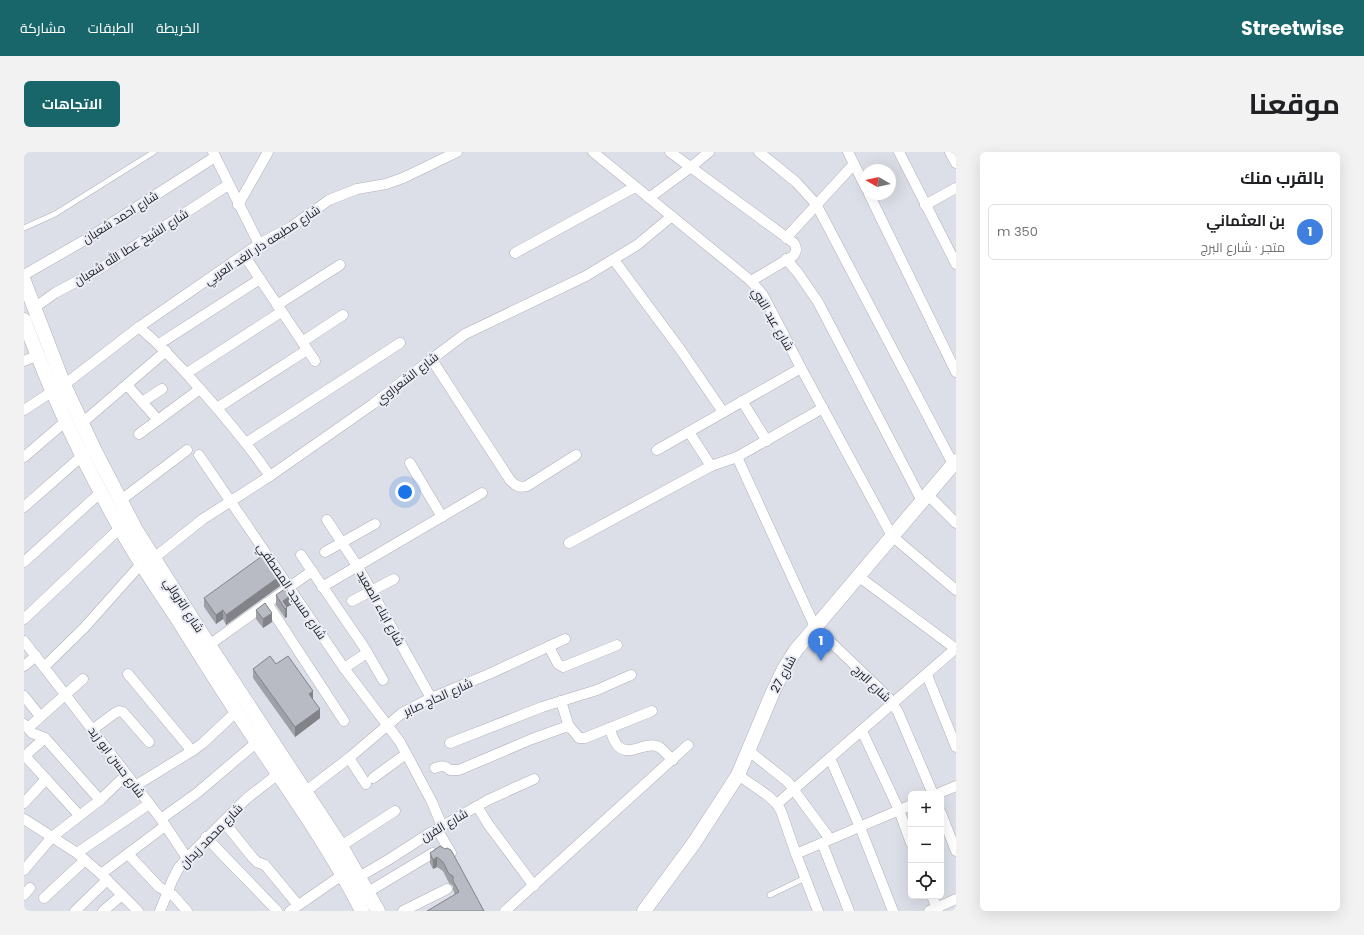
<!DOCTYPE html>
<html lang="ar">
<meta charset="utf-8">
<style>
body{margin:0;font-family:Poppins,Cairo,sans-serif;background:#f2f2f2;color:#202124;direction:rtl}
.controls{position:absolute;right:12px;bottom:12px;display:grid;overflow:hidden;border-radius:6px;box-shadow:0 4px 16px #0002}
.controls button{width:36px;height:36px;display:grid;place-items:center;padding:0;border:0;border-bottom:1px solid #e0e0e0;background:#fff;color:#202124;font:20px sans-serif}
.compass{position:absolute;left:836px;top:12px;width:36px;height:36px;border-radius:50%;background:#fff;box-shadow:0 4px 16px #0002;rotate:279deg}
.you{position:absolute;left:381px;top:340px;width:14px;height:14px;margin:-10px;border:3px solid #fff;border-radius:50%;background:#1a73e8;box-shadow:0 0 0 6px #1a73e833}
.badge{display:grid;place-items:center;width:26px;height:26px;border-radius:50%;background:#186669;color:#fff;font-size:13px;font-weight:700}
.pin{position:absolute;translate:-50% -33px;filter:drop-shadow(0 1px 2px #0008)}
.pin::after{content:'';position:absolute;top:21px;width:14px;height:12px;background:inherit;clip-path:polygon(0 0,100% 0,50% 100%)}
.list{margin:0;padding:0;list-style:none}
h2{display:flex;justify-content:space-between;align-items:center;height:52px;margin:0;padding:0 16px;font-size:17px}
h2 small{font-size:13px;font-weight:400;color:#757577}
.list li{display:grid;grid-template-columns:26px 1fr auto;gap:12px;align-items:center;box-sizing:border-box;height:56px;margin:0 8px 8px;padding:0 8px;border:1px solid #e0e0e0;border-radius:6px}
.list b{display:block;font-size:15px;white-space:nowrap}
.list p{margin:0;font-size:13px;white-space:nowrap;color:#757577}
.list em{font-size:13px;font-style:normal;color:#757577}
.icon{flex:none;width:22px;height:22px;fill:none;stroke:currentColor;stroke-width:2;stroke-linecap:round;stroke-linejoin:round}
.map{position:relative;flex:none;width:932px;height:759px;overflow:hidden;direction:ltr;border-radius:6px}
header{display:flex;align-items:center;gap:24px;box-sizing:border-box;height:56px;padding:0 20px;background:#186669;color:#fff}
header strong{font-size:19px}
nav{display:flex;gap:22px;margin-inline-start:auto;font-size:14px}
.intro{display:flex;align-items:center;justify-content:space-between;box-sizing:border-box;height:96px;padding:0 24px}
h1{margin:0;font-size:28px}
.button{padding:10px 18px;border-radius:6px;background:#186669;color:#fff;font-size:14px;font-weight:700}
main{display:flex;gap:24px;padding:0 24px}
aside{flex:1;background:#fff;border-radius:6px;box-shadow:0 4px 16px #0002}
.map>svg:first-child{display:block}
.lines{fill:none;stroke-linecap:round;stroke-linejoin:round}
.lane-casing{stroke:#aeb0b8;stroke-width:6}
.street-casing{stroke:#aeb0b8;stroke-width:11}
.secondary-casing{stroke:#aeb0b8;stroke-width:15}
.lane{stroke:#fff;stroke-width:5}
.street{stroke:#fff;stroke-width:10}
.secondary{stroke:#fff;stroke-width:14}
.wall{fill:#9fa1a9}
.shaded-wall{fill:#828389}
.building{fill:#b9bbc4;stroke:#828389}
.labels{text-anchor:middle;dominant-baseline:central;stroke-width:4;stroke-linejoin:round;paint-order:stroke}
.street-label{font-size:12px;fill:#1d1e21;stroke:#eaecf5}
</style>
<header>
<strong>Streetwise</strong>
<nav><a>الخريطة</a><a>الطبقات</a><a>مشاركة</a></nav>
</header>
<div class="intro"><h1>موقعنا</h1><a class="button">الاتجاهات</a></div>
<main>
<aside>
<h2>بالقرب منك<small></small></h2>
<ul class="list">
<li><span class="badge" style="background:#3f7fe0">1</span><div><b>بن العثماني</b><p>متجر · شارع البرج</p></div><em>350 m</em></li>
</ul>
</aside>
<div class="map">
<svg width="932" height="759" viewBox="0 0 932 759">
<rect width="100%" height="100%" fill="#dddfe8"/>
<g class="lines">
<defs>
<g id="lane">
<polyline points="0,76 31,62 130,0"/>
<polyline points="746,743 781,726"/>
</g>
<g id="street">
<polyline points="189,0 235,92"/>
<polyline points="569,0 727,129 739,143 747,158 777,216 868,384 932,438"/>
<path d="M646 0 770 91C773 96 773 99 769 104L727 129"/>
<polyline points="735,0 772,30 792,52 929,312"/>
<polyline points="824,0 842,36"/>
<polyline points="875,0 932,112"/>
<polyline points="926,0 932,11"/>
<polyline points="845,42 932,220"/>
<polyline points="625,46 667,15 685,0"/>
<polyline points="214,53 244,0"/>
<polyline points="901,53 932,36"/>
<polyline points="762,86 830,12"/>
<polyline points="491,101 611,35"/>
<polyline points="220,103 291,209"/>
<polyline points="762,107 774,121 794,150 898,349"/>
<polyline points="590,108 656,197 699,260"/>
<polyline points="0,123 66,85 191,5"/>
<polyline points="253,153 316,113"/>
<polyline points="10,156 31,141 74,118 204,33"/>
<path d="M115 175C138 195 158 216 177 238 202 266 225 294 246 324"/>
<polyline points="278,190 319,163"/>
<polyline points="135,192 236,127"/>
<path d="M408 208 486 328C492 334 495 336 503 334L552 303"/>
<polyline points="0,209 14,203"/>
<polyline points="163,221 257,160"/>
<polyline points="40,233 115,175 235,92 267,75 305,48 333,37 362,32 379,26 433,0"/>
<polyline points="103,233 134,268"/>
<polyline points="718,249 743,289"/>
<polyline points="118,250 138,237"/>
<polyline points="193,256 283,198"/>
<polyline points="0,258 29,239"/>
<polyline points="58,271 142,199"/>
<polyline points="665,280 687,314"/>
<polyline points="115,282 176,237"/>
<polyline points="222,291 376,191"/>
<polyline points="633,298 777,216"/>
<polyline points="175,303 320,516 376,590 408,650 418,674"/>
<polyline points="0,305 42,269"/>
<polyline points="713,305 791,475 864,545 874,560 909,642"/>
<polyline points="386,311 418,365"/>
<polyline points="903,342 932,371"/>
<polyline points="97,348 163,298"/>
<polyline points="0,355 58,304"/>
<polyline points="303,368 334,415 407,546"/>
<polyline points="545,391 687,314 713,305 799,256"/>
<polyline points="301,400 351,372"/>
<polyline points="277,403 340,495 359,528"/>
<polyline points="130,406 179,367 246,324 349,252 376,231 441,182 562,124 613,93 648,64"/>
<polyline points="0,410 77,340"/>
<polyline points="834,424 932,497"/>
<polyline points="298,435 458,341"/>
<polyline points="328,449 370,427"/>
<polyline points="243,451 320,569"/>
<polyline points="0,467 96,376"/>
<polyline points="0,489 137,667 163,706"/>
<polyline points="185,493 288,419"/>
<polyline points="525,495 534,512 539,515 593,493"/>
<polyline points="0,514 12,504"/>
<polyline points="20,515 60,476 117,412"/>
<polyline points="320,516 343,501"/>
<polyline points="104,522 168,599"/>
<polyline points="903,523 932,595"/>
<polyline points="0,544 16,564"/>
<polyline points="537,549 545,575"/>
<polyline points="0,572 8,581 21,586 76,648"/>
<polyline points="4,576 59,527"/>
<path d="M585 576C588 582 590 591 595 595 607 605 622 588 635 595 640 598 644 604 649 608"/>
<polyline points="68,578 91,561 95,559 99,560 125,590"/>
<polyline points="838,579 875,658 887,691"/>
<polyline points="21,586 5,600 2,605 55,663"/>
<polyline points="426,591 518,555 573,538 607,523"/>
<polyline points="725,599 764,630 806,687"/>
<polyline points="325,606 342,632"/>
<polyline points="806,606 836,675 869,759"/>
<path d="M411 616C417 614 421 613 426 618H435L508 587 541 575 547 576 555 586H561L628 559"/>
<polyline points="714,623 743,643 753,652 757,659 772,702 794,759"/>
<polyline points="349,626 382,602"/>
<polyline points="111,634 168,599 179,591 212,560"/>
<polyline points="282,639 325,606 378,561 407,546 465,522 541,487"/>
<polyline points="913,642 932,634"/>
<polyline points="0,651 22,627"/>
<polyline points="753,652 932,496"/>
<polyline points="453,654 464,672 510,734"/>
<polyline points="917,661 932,699"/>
<polyline points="0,667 53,701 77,722 114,759"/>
<polyline points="137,667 173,641 233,590"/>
<polyline points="200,670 229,706 233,710 241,713 274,753"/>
<polyline points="413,677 427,701"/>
<path d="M182 685C205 710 230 734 253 759"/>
<polyline points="798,691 825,759"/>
<polyline points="317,694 371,659"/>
<polyline points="53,701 125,652"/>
<polyline points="104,702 135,735 149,743 163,759"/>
<polyline points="772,702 887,653"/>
<polyline points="0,718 28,685 76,648 102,623"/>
<polyline points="77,722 141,674"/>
<polyline points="335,725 364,708 406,681 464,648 510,627"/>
<polyline points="344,740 409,701"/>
<polyline points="0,743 6,736"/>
<polyline points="908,744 914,759"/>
<polyline points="20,746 61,708"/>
<polyline points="51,759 83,728"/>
<polyline points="79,759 98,743"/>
<polyline points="136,759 148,729 154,717 163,706 222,647 254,622"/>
<polyline points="266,759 318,723"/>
<polyline points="379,759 423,737"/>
<polyline points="481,759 664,593"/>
<polyline points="905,759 932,747"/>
</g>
<g id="secondary">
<polyline points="0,129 40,233 70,297 112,378 185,493 317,694 354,759"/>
<path d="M0 168C26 239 59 310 96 376 113 406 132 435 151 463 171 495 191 527 212 559 255 625 302 688 338 759"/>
<polyline points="620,759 670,691 714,623 748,542 760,517 772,498 932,309"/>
</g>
</defs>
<!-- lane casing -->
<use href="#lane" class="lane-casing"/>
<!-- street casing -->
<use href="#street" class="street-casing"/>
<!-- secondary casing -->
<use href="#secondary" class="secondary-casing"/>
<!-- lane -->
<use href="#lane" class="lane"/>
<!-- street -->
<use href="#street" class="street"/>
<!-- secondary -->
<use href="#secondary" class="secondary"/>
</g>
<!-- wall -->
<g class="wall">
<polygon points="256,434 202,473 199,467 192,472 180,455 180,446"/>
<polygon points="252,443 267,453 263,455 263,465 261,466 252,453"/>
<polygon points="232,458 248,470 239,476 232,467"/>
<polygon points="252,512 289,548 296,566 271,585 229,526 229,517"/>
<polygon points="416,694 460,759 431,743 429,738 429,734 425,731 419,719 413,715 409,717 406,711 406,701"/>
</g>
<!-- shaded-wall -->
<g class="shaded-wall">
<polygon points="256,424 256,434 202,473 202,463"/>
<polygon points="267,443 267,453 263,455 263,465 261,466 261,457 259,454 259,449"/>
<polygon points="199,458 199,467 192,472 192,463"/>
<polygon points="248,461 248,470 239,476 239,467"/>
<polygon points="289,539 289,549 285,542"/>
<polygon points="296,557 296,566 271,585 271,575"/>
<polygon points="413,705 413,715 409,717 409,708"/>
</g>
<!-- building -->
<g class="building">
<polygon points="241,402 256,424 202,463 199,458 192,463 180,446"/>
<polygon points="262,436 267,443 259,449 263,455 261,457 252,443"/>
<polygon points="241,451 248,461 239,467 232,458"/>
<polygon points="246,504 252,512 264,504 289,539 285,542 296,557 271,575 229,517"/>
<polygon points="416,694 421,697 423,696 427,698 460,759 403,759 435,740 429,729 429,724 425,722 419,710 413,705 409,708 406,701"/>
</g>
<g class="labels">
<!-- street labels -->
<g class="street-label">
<text transform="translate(96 65) rotate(-32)">شارع احمد شعبان</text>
<text transform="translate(238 93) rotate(-33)">شارع مطبعه دار الغد العربي</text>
<text transform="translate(107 95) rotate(-32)">شارع الشيخ عطا الله شعبان</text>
<text transform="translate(749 167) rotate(60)">شارع عبد النبي</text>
<text transform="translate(383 226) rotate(-38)">شارع الشعراوي</text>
<text transform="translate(268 439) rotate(56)">شارع مسجد المصطفي</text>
<text transform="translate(160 453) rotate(57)">شارع التروللي</text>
<text transform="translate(357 456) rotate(61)">شارع ابناء الصعيد</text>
<text transform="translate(759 522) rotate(-62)">شارع 27</text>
<text transform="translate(848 531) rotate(44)">شارع البرج</text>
<text transform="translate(414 545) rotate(-24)">شارع الحاج صابر</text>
<text transform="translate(93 610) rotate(53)">شارع حسن ابو زيد</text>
<text transform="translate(420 673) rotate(-30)">شارع الفرن</text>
<text transform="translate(187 684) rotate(-46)">شارع محمد زيدان</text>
</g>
</g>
</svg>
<div class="controls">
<button>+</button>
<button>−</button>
<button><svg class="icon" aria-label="locate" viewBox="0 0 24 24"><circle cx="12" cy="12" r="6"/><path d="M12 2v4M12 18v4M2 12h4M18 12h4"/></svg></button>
</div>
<svg class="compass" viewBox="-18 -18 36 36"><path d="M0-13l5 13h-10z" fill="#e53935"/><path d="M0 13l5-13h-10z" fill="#757577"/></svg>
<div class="you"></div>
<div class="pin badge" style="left:797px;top:509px;background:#3f7fe0">1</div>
</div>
</main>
